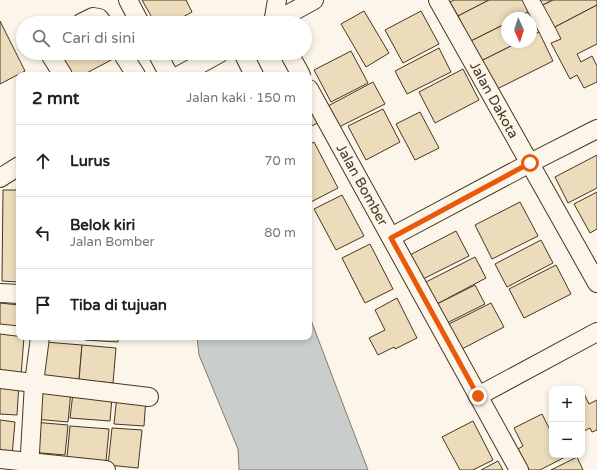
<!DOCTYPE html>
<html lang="id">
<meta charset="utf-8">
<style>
body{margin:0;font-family:"Varela Round",sans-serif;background:#f2f2f2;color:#202124}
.controls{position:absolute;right:12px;bottom:12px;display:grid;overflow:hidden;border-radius:8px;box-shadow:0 2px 6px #0003}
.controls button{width:36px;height:36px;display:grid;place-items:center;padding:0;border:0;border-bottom:1px solid #e0e0e0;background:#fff;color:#202124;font:20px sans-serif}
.compass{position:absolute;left:501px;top:12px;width:36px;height:36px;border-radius:50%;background:#fff;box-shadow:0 2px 6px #0003;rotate:176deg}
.stop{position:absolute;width:12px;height:12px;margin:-9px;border:3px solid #ea580c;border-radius:50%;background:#fff}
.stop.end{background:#ea580c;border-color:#fff;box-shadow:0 1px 4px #0008}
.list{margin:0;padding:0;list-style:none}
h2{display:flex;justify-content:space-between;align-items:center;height:52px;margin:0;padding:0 16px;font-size:17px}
h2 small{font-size:13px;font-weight:400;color:#757577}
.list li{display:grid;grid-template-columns:26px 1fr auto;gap:12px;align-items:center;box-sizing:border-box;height:72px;padding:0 16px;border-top:1px solid #e0e0e0}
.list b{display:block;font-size:15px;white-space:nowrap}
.list p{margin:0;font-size:13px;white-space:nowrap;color:#757577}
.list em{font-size:13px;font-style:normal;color:#757577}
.icon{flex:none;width:22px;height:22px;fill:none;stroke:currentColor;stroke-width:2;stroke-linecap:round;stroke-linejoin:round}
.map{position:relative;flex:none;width:597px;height:470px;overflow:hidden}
.search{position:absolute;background:#fff;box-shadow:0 2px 6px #0003;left:16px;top:16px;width:296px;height:44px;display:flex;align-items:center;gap:10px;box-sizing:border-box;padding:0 14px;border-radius:22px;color:#757577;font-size:15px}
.panel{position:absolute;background:#fff;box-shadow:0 2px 6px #0003;left:16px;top:72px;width:296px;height:268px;border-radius:8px}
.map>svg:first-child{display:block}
.water{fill:#c9cecd;stroke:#887966}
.building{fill:#ecdcbc;stroke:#4a3520}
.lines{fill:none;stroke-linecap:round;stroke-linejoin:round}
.minor-casing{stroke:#4a3520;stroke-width:20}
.minor{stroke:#fbf6e9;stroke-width:18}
.route{stroke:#ea580c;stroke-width:5}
.labels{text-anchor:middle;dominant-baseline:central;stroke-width:3;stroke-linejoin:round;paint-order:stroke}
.street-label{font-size:14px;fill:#4a3520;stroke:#fbf6e9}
</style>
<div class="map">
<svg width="597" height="470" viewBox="0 0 597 470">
<rect width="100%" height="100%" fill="#fbf6e9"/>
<!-- water -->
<polygon class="water" points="309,315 368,470 239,470 238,449 199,355 197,337 309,337"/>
<!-- building -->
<g class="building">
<polygon points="142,0 186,0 192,12 172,23 155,23"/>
<polygon points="454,0 489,0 458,16 450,2"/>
<polygon points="489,0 522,0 528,12 517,18 507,18 507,23 471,41 458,16"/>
<polygon points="540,0 553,0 543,5"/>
<polygon points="553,0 597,0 597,5 555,27 543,5"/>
<polygon points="597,5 597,44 577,54 581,62 592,56 597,66 597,82 584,88 577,75 570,79 551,43 561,39 555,27"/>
<polygon points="364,11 389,53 366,67 341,24"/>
<polygon points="421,11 439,44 403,63 385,30"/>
<polygon points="528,12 539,32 531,36 531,18 517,18"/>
<polygon points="0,21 25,71 0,84"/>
<polygon points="507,23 507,42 519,42 481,61 471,41"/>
<polygon points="539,32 553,61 495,90 481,61 519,42 531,42 531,36"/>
<polygon points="439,48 451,72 407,94 395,71"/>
<polygon points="351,51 368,83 331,102 314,70"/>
<polygon points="56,53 109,53 113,59 83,75 68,75"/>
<polygon points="463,69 479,100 435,123 419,92"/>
<polygon points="373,82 385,104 339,127 328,106"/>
<polygon points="309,106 318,123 309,127"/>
<polygon points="383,109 400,142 366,160 348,126"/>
<polygon points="420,112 439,148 415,160 396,124"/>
<polygon points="314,142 338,188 309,203 309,145"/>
<polygon points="597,155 597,188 568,203 555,177"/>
<polygon points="3,190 19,190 19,282 2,281"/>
<polygon points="597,192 597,229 590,233 574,204"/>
<polygon points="342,195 364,236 336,250 314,209"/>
<polygon points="520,202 538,236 492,259 475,225"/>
<polygon points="456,231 469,256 423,279 410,255"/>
<polygon points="541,240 553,263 507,287 495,264"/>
<polygon points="370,244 393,289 365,303 342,258"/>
<polygon points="475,257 486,278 433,306 422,284"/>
<polygon points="556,265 571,294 524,318 509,289"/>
<polygon points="475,285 485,304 447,323 437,304"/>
<polygon points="397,298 417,338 395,349 394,347 378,355 369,338 385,330 375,310"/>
<polygon points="0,303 19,305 19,326 0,324"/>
<polygon points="491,303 504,327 460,350 447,325"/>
<polygon points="0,334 24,337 21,376 0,374"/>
<polygon points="85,337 118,337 118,342 85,340"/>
<polygon points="45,342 82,345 79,380 41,377"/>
<polygon points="82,345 116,348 113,383 79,380"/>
<polygon points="0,381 19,383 17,415 0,414"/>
<polygon points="37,388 71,391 68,422 34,419"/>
<polygon points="582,390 589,404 597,400 597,430 592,432 590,428 582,432"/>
<polygon points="73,393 112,397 110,421 70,418"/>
<polygon points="117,395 146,397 144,426 114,424"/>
<polygon points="542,414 551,432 552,431 552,455 569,455 540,470 529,470 518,449 523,446 514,428"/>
<polygon points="0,420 15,422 12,456 0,455"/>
<polygon points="473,421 493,460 473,470 460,470 442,437"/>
<polygon points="33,422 68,425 65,455 30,452"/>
<polygon points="70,426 109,429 106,461 67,457"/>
<polygon points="112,428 142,430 138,468 108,465"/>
<polygon points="577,457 583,470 551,470"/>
<polygon points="498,461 503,470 481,470"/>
</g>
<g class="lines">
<defs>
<g id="minor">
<polyline points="128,0 140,23"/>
<polyline points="438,0 597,283"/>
<polyline points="81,23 93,17 99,18 103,23"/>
<polyline points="272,23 314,0"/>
<polyline points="273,23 277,0"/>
<polyline points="49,53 63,75"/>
<polyline points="122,53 136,75"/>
<polyline points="157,53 169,75"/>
<polyline points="243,53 254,75"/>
<polyline points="289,53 301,75"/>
<polyline points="180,75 220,53"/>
<polyline points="309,89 519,470"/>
<polyline points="0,178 19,166"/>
<polyline points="391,237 530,163 597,129"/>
<polyline points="0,293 19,294"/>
<polyline points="0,379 149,397"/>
<polyline points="478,396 597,332"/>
<polyline points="0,459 106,470"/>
<polyline points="29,470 34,383 40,337"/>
</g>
</defs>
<!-- minor casing -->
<use href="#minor" class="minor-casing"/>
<!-- minor -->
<use href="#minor" class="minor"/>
</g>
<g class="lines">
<!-- route -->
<polyline class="route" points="478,396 391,238 530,163"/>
</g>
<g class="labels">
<!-- street labels -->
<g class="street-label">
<text transform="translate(494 100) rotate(61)">Jalan Dakota</text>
<text transform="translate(362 185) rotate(61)">Jalan Bomber</text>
</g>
</g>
</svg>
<div class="controls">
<button>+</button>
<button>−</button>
</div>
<svg class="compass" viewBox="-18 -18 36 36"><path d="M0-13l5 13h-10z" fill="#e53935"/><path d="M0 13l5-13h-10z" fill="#757577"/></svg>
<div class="stop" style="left:530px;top:163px"></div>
<div class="stop end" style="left:478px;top:396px"></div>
<div class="search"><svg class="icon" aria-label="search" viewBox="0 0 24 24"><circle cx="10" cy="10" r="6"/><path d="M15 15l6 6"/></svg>Cari di sini</div>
<section class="panel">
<h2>2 mnt<small>Jalan kaki · 150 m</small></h2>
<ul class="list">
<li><svg class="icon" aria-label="ahead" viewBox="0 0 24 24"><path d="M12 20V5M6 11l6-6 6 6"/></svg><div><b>Lurus</b></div><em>70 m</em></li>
<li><svg class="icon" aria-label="left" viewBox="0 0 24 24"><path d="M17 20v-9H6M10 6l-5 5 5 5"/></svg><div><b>Belok kiri</b><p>Jalan Bomber</p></div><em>80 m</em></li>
<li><svg class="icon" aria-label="arrive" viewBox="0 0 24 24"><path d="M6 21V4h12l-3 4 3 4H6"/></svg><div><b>Tiba di tujuan</b></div></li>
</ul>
</section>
</div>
